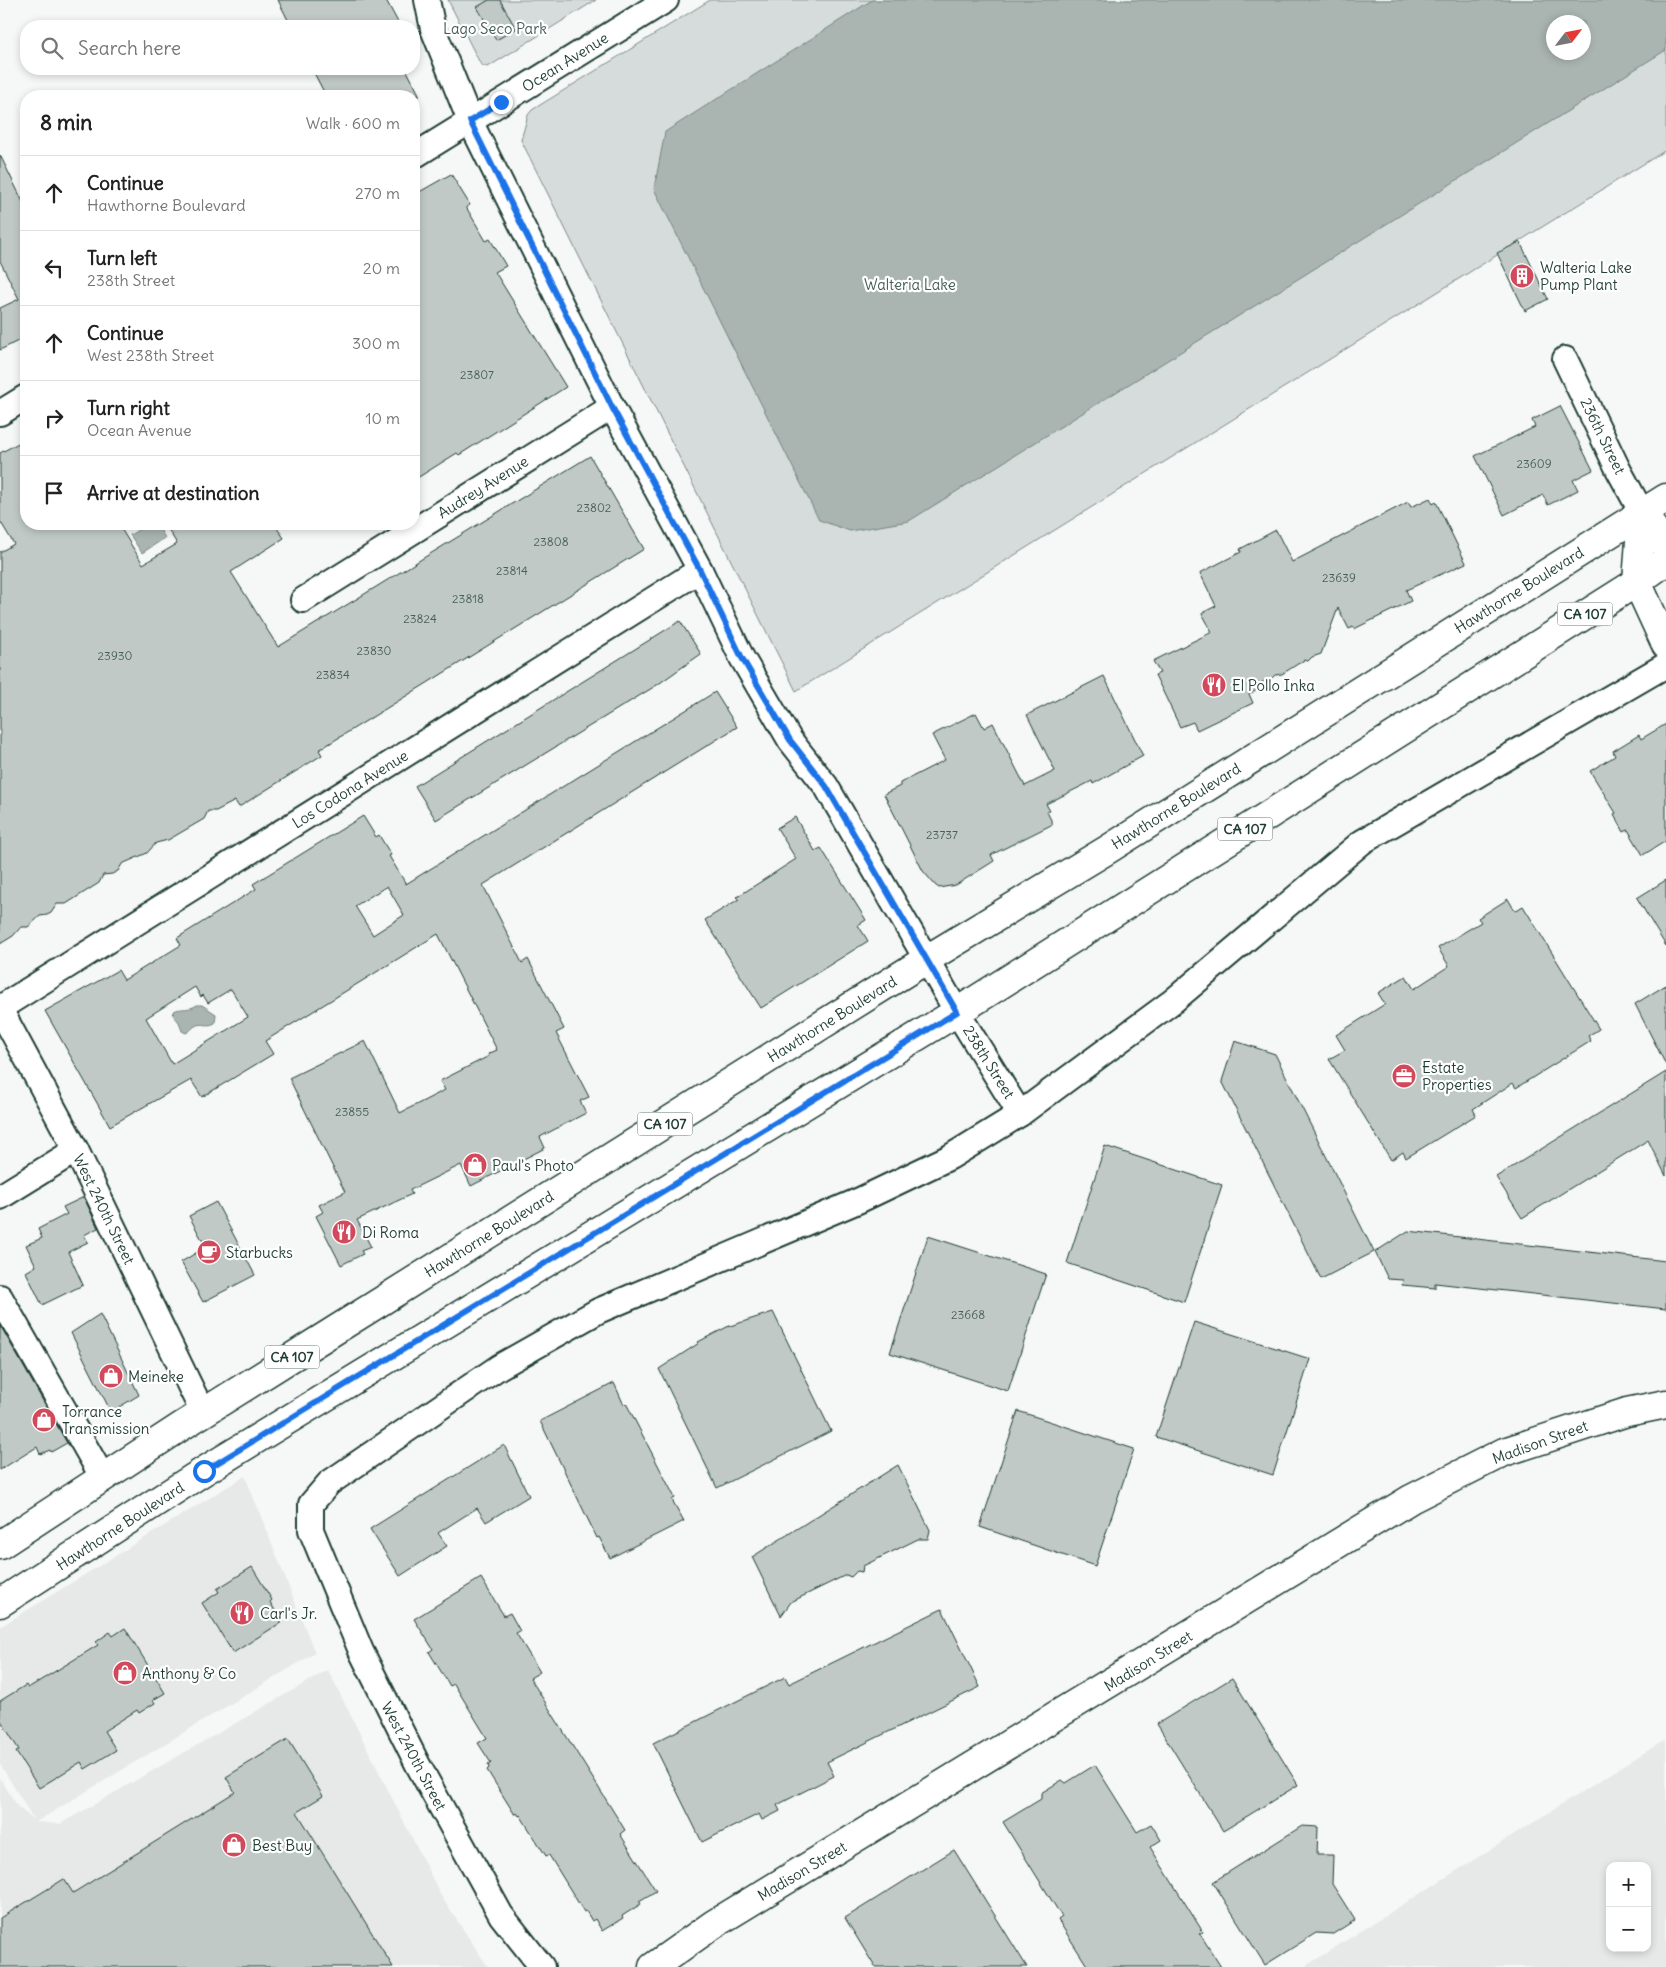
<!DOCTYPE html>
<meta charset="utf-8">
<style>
body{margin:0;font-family:Delius,sans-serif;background:#f2f2f2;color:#222}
.controls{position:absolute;right:15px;bottom:15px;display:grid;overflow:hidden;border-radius:10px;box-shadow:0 2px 8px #0003}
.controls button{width:45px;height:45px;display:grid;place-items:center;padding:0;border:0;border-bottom:1px solid #e0e0e0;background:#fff;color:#222;font:25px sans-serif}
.compass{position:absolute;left:1546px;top:15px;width:45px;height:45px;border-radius:50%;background:#fff;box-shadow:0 2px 8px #0003;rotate:58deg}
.stop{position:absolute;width:15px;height:15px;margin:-11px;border:4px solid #1a73e8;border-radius:50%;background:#fff}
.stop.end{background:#1a73e8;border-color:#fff;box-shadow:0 1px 5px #0008}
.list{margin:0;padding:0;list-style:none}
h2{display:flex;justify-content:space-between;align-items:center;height:65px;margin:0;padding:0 20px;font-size:21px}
h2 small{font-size:16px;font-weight:400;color:#767676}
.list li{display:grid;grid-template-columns:32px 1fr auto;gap:15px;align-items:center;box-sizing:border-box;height:75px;padding:0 20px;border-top:1px solid #e0e0e0}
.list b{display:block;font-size:19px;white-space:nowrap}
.list p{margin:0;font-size:16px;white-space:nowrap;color:#767676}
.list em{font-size:16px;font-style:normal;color:#767676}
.icon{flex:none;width:28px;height:28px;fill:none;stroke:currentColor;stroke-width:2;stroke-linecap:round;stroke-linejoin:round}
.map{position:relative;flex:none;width:1666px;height:1967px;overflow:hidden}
.search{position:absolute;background:#fff;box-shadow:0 2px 8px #0003;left:20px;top:20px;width:400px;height:55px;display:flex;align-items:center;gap:12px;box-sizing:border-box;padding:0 18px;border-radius:20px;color:#767676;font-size:19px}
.panel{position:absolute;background:#fff;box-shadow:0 2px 8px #0003;left:20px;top:90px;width:400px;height:440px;border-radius:20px}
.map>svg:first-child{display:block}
.built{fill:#e6e9e8;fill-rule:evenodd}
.green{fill:#d6dcdb;stroke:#7a8c88;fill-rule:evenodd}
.water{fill:#aab5b1;stroke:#72857f;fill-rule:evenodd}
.building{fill:#c0c9c6;stroke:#1f3d34;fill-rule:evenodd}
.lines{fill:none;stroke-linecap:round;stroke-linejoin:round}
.minor-casing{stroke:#1f3d34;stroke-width:28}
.major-casing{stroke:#1f3d34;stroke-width:31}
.minor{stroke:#fff;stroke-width:24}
.major{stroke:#fff;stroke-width:28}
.route{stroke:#1a73e8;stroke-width:6}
.labels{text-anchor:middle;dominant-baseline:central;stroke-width:4.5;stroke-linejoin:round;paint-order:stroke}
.number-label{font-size:12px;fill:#476058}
.shield{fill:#fff;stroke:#627771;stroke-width:1}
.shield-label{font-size:14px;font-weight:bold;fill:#1f3d34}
.park-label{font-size:15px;fill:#445d55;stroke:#fff}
.street-label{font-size:15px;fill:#1f3d34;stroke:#fff}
.poi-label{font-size:15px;fill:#1f3d34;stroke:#fff;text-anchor:start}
</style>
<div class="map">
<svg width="1666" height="1967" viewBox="0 0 1666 1967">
<rect width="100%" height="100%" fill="#f6f7f7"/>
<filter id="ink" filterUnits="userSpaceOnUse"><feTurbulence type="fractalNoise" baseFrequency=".02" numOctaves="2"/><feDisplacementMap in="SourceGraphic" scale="10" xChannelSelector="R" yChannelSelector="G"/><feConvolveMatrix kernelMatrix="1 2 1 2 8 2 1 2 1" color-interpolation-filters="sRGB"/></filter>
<g filter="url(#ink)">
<!-- built -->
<g class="built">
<polygon points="245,1476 315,1653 36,1822 60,1824 328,1670 441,1896 488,1967 0,1967 0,1778 18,1807 34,1820 0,1764 0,1627"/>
<path d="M1666 1739V1967H1304L1315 1960ZM1610 1866H1647V1948H1610Z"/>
</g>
<!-- green -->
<g class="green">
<polygon points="448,0 596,0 488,67 481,65"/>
<path d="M710 0H1666V150L796 691 521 140 528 115 532 110ZM1554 22H1584V52H1554Z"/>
</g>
<!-- water -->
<g class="water">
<path d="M872 0H1666V50L909 521 850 531 819 520 654 189 665 132ZM1584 22V52H1554V22Z"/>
<polygon points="148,524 157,524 165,538 142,553 130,535"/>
<path d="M197 1005H202L216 1014 215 1023C208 1027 203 1023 197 1025 192 1027 191 1031 186 1033L182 1031 179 1022 173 1015 174 1011C182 1007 188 1011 197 1005Z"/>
</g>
<!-- building -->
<g class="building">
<polygon points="278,0 386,0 400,26 291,26"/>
<polygon points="489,0 500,0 516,29 496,40 477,7"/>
<polygon points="312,69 406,69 420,96 326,96"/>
<polygon points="0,155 26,208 26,337 0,350 0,308 19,299 0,261"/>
<polygon points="451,174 470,205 466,207 486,241 490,239 506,266 495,272 566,387 459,455 457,453 414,480 414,195"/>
<polygon points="1520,242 1548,299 1525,311 1497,253"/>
<polygon points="1560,406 1593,470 1573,480 1578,490 1548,505 1543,495 1504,515 1475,456 1535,427 1532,420"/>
<polygon points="26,439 26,524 118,524 143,564 177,544 165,524 274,524 284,538 231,572 278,647 590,456 644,549 319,750 322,755 239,807 235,801 216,811 208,811 204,819 168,840 156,843 147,853 122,864 118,871 112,874 103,875 99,883 66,904 57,904 51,913 47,915 40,916 28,927 21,927 13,936 0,944 0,552 14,544 0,521 0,453"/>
<polygon points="1430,498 1433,504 1436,502 1466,563 1406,590 1411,601 1354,629 1353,627 1349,629 1338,608 1321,654 1312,657 1308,661 1304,660 1282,674 1275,675 1271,679 1255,685 1257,690 1249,694 1253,703 1197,730 1193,722 1180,727 1155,675 1160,673 1153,661 1212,632 1202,613 1216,606 1200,573 1241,552 1240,549 1276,530 1292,562 1408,502 1411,507"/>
<polygon points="680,621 701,654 657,685 436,820 415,786"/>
<polygon points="1104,676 1143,756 1093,784 1092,781 1046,804 1050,811 1047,812 1053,824 991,855 994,861 956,885 939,888 935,885 923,871 884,794 900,786 900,783 945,760 932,735 976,713 984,728 993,723 1025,786 1055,771 1027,715"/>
<path d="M715 692 737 727 483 885 522 963 528 959 564 1029 556 1033 589 1097 580 1101 586 1113 540 1137 545 1148 471 1186 461 1165 410 1190 412 1194 357 1220 371 1247 361 1251 363 1254 341 1265 316 1216 323 1212 319 1205 345 1192 289 1078 365 1041 400 1113 445 1090 440 1081 489 1056 488 1054 497 1050 438 934 265 1041 273 1054 202 1097 191 1080 110 1126 45 1011 118 970 124 980 181 945 177 938 256 889 253 884 363 816 376 837 379 835 391 855 389 856 406 884ZM387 886 404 915 373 935 355 906ZM195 987 201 997 203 995 208 1003 231 989 248 1017 172 1064 146 1018Z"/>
<polygon points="1666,724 1666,841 1643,855 1628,830 1624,832 1614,814 1616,813 1590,771 1615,756 1613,751 1639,735 1641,739"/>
<polygon points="795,817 815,851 821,848 866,920 858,925 868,941 761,1008 705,920 739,899 737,897 796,859 777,828"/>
<polygon points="1666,880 1666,946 1637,898"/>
<polygon points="1508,899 1515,911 1523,906 1599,1029 1588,1036 1591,1041 1516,1088 1513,1083 1473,1109 1476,1115 1406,1158 1403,1152 1391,1160 1329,1059 1345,1050 1336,1035 1385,1004 1378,993 1406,976 1414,989 1449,966 1438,948 1481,922 1478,918"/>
<polygon points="1666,985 1666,1065 1635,1004"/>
<polygon points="1235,1041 1275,1054 1374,1252 1321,1279 1222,1081"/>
<polygon points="1666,1072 1666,1176 1648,1140 1522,1218 1496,1177"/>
<polygon points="1105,1146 1222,1185 1184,1302 1067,1263"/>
<polygon points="84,1197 98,1228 84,1235 88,1242 68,1252 83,1285 42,1305 26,1272 36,1266 26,1245 42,1238 38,1229 67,1214 63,1207"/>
<polygon points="216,1202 255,1275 203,1302 181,1262 206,1247 189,1216"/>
<polygon points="1408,1231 1666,1261 1666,1309 1435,1283 1435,1288 1402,1285 1403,1280 1388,1279 1375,1252"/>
<polygon points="928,1236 1046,1274 1008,1391 890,1353"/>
<polygon points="773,1312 831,1431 717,1488 659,1369 699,1343 698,1342 727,1327"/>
<polygon points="100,1314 139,1395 111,1412 71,1333"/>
<polygon points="1194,1322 1310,1359 1273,1475 1156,1437"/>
<polygon points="0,1325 67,1443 51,1452 50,1450 40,1454 37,1447 0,1470"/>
<polygon points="614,1383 624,1405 626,1403 675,1498 672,1500 684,1521 610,1558 599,1537 597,1538 540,1421"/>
<polygon points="1018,1411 1134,1449 1095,1566 980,1527"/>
<polygon points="504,1445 529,1496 486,1522 477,1508 438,1533 447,1546 400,1576 370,1529"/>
<polygon points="898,1465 930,1530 928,1539 918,1539 863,1566 862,1572 857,1571 851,1577 846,1575 791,1602 781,1616 752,1557"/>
<polygon points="252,1567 272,1600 270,1602 282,1622 233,1653 202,1603 219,1592 217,1589"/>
<polygon points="481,1578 504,1616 510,1613 520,1631 516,1633 540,1672 530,1678 625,1830 620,1834 656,1891 639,1901 641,1904 622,1916 623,1918 602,1931 595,1919 592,1921 586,1911 584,1912 549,1855 546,1856 520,1815 519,1816 517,1813 515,1815 487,1770 489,1768 488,1765 491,1763 478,1743 487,1738 454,1684 450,1686 429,1652 433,1649 414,1619"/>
<polygon points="942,1609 980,1687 827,1762 834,1776 777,1805 780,1811 762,1820 759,1814 702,1842 653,1743 785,1677 789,1684"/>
<polygon points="125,1628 165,1693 153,1700 155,1703 139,1713 137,1710 104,1731 116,1750 85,1769 81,1762 39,1788 16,1752 19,1750 0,1719 0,1701 26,1685 28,1688 98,1645 96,1642 110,1632 113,1636"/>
<polygon points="1232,1678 1298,1785 1223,1831 1157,1724"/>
<polygon points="288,1739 323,1796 297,1812 393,1967 0,1967 0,1918 64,1879 73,1893 235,1792 226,1777"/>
<polygon points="1095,1765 1137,1832 1151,1824 1161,1840 1150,1847 1203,1932 1200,1934 1221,1967 1088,1967 1058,1920 1062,1917 1003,1822 1041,1799 1041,1793 1062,1780 1066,1783"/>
<polygon points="1302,1826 1318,1827 1317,1855 1333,1855 1332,1884 1355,1920 1333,1934 1316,1933 1265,1965 1213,1882"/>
<polygon points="954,1850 1027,1967 875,1967 845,1918"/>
</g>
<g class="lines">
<defs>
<g id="minor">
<polyline points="427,0 433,29 470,121 612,407 700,570 742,658 790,740 826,786 957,1012 1020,1114"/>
<polyline points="414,156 666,0"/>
<polyline points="1565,359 1618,469 1642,513"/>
<polyline points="0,413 26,397"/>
<polyline points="303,600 612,407"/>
<polyline points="0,1008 700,570"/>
<polyline points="0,1009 76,1150 203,1413"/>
<polyline points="0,1197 76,1150"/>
<polyline points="0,1297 103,1478"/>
<polyline points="542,1967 501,1915 418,1765 361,1651 311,1530 311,1504 329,1483 499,1367 598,1311 860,1200 950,1157 1020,1114 1173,1001 1362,842 1666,665"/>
</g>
<g id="major">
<polyline points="1642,513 1637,582 1666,645"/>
<polyline points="1642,513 1666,546"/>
<polyline points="0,1545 182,1426 321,1339 927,959 1107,850 1666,498"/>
<polyline points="0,1603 204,1471 957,1012 1637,582 1666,561"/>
<polyline points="653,1967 714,1924 1411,1499 1504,1452 1627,1412 1666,1404"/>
</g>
</defs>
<!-- minor casing -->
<use href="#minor" class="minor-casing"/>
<!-- major casing -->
<use href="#major" class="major-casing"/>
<!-- minor -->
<use href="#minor" class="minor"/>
<!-- major -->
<use href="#major" class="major"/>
</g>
</g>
<g class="lines" filter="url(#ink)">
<!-- route -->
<polyline class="route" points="204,1471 957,1012 826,786 790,740 742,658 700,570 612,407 470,121 501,102"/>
</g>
<!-- icons -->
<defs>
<symbol id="building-disc" viewBox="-11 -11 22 22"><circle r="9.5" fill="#d1495b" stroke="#fff"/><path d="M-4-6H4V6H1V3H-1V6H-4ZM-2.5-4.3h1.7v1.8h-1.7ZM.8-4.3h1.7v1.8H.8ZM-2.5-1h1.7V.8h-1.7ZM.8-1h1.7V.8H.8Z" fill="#fff"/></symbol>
<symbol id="restaurant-disc" viewBox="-11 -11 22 22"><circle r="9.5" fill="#d1495b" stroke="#fff"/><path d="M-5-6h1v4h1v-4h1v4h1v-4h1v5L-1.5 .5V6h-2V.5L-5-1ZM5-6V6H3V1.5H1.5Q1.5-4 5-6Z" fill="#fff"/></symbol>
<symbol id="office-disc" viewBox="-11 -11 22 22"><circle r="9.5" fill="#d1495b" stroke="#fff"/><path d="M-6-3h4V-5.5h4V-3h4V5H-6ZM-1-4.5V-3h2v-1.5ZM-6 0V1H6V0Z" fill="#fff"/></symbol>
<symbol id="shop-disc" viewBox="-11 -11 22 22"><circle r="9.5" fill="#d1495b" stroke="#fff"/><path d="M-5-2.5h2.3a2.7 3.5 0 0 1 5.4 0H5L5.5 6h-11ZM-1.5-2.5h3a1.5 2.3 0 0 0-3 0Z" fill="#fff"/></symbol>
<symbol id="cafe-disc" viewBox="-11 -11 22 22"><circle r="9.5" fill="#d1495b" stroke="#fff"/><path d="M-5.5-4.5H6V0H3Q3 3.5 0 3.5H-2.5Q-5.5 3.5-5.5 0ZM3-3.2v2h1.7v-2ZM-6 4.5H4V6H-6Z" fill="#fff"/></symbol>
</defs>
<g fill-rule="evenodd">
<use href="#building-disc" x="1508" y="262" width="28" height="28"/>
<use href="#restaurant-disc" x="1200" y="671" width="28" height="28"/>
<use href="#office-disc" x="1390" y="1062" width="28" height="28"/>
<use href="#shop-disc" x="461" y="1151" width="28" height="28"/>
<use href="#restaurant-disc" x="330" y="1218" width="28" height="28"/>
<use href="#cafe-disc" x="195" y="1238" width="28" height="28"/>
<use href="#shop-disc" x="97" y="1362" width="28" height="28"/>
<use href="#shop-disc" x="30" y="1406" width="28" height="28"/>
<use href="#restaurant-disc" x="228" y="1599" width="28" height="28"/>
<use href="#shop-disc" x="111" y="1659" width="28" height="28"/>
<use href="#shop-disc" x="220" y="1831" width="28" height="28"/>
</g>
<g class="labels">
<!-- number labels -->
<g class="number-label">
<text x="477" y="374">23807</text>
<text x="1534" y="463">23609</text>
<text x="594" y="507">23802</text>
<text x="551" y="541">23808</text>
<text x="512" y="570">23814</text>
<text x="1339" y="577">23639</text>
<text x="468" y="598">23818</text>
<text x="420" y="618">23824</text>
<text x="374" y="650">23830</text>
<text x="115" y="655">23930</text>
<text x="333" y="674">23834</text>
<text x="942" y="834">23737</text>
<text x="352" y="1111">23855</text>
<text x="968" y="1314">23668</text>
</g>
<!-- shield labels -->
<g class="shield">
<rect x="1557.5" y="602.5" width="55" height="23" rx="4"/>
<rect x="1217.5" y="817.5" width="55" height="23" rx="4"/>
<rect x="637.5" y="1112.5" width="55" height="23" rx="4"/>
<rect x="264.5" y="1345.5" width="55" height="23" rx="4"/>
</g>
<g class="shield-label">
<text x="1585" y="614">CA 107</text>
<text x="1245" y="829">CA 107</text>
<text x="665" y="1124">CA 107</text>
<text x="292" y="1357">CA 107</text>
</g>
<!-- park labels -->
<g class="park-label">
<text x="495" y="28">Lago Seco Park</text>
<text x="910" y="284">Walteria Lake</text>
</g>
<!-- street labels -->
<g class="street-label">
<text transform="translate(565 62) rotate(-32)">Ocean Avenue</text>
<text transform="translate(1603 436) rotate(64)">236th Street</text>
<text transform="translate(483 487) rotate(-32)">Audrey Avenue</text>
<text transform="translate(1519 590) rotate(-32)">Hawthorne Boulevard</text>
<text transform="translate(350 789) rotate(-32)">Los Codona Avenue</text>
<text transform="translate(1176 806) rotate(-32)">Hawthorne Boulevard</text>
<text transform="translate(832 1019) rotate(-32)">Hawthorne Boulevard</text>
<text transform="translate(989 1062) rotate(58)">238th Street</text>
<text transform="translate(104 1209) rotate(64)">West 240th Street</text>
<text transform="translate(489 1234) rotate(-32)">Hawthorne Boulevard</text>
<text transform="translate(1540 1442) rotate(-20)">Madison Street</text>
<text transform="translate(120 1526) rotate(-33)">Hawthorne Boulevard</text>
<text transform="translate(1148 1661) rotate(-32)">Madison Street</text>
<text transform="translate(414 1756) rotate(62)">West 240th Street</text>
<text transform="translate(802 1871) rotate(-31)">Madison Street</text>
</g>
<!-- poi labels -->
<g class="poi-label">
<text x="1540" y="267">Walteria Lake<tspan x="1540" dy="17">Pump Plant</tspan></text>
<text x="1232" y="685">El Pollo Inka</text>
<text x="1422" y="1067">Estate<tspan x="1422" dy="17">Properties</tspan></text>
<text x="492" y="1165">Paul's Photo</text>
<text x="362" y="1232">Di Roma</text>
<text x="226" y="1252">Starbucks</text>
<text x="128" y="1376">Meineke</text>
<text x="62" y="1411">Torrance<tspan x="62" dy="17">Transmission</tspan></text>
<text x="260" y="1613">Carl's Jr.</text>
<text x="142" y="1673">Anthony &amp; Co</text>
<text x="252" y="1845">Best Buy</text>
</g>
</g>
</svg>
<div class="controls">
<button>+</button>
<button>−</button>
</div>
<svg class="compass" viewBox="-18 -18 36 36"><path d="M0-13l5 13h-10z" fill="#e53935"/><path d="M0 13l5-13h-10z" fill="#767676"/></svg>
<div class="stop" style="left:204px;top:1471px"></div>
<div class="stop end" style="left:501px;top:102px"></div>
<div class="search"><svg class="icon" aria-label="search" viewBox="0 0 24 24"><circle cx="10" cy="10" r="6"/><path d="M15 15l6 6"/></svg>Search here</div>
<section class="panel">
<h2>8 min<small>Walk · 600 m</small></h2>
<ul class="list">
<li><svg class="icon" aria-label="ahead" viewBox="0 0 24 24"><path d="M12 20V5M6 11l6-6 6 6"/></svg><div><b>Continue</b><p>Hawthorne Boulevard</p></div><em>270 m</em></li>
<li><svg class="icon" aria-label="left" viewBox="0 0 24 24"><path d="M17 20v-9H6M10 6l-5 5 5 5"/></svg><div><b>Turn left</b><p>238th Street</p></div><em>20 m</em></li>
<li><svg class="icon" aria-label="ahead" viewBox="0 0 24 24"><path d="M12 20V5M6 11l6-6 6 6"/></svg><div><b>Continue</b><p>West 238th Street</p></div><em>300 m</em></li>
<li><svg class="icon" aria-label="right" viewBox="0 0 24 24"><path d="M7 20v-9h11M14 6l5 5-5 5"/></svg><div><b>Turn right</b><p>Ocean Avenue</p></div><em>10 m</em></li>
<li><svg class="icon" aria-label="arrive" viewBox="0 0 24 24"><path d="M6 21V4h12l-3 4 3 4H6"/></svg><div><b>Arrive at destination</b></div></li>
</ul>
</section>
</div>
